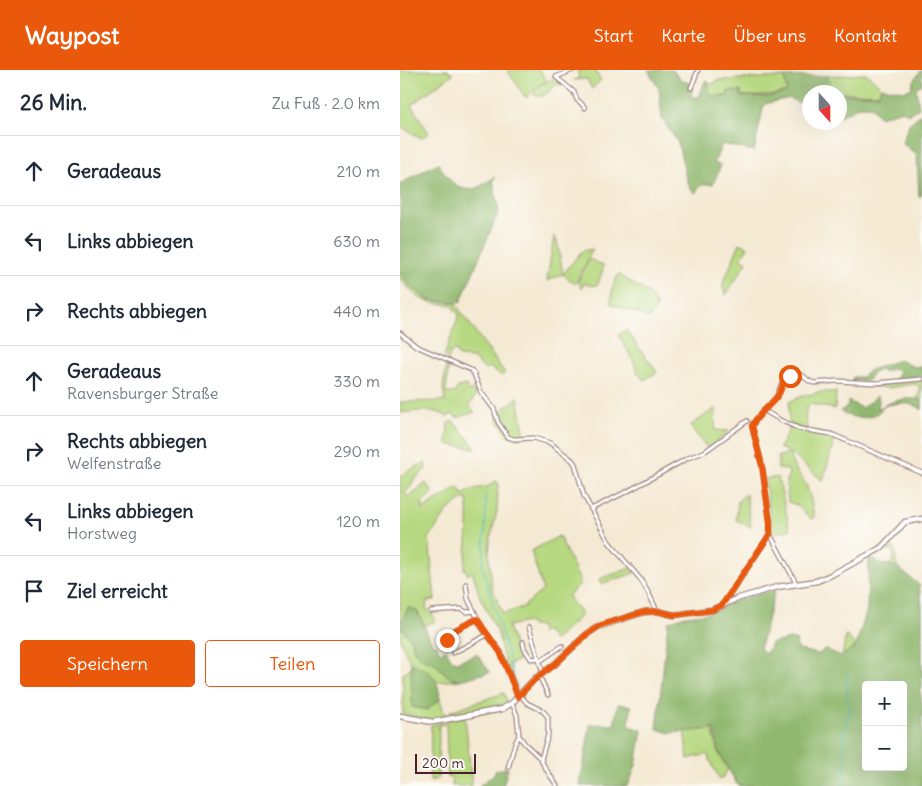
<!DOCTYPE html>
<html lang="de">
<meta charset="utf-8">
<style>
body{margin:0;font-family:Delius,sans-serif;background:#f6f6f7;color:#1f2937}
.controls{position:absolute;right:15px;bottom:15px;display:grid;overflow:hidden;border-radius:5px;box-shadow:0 5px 20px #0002}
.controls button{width:45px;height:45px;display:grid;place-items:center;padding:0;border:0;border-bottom:1px solid #e0e1e3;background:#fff;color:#1f2937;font:25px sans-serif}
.compass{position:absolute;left:402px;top:15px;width:45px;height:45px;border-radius:50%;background:#fff;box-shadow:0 5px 20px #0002;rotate:159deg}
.scale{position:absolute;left:15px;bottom:12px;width:61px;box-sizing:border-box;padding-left:5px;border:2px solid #4a1f2b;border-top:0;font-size:14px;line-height:18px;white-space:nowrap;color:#4a1f2b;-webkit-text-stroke:4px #fdfcf7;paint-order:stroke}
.stop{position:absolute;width:15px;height:15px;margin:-11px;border:4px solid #ea580c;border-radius:50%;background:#fff}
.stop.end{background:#ea580c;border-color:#fff;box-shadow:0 1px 5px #0008}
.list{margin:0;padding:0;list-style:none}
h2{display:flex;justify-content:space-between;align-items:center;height:65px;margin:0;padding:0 20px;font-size:21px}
h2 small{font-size:16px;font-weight:400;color:#747a83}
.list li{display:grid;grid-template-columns:32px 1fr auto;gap:15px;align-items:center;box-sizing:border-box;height:70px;padding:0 20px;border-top:1px solid #e0e1e3}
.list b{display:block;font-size:19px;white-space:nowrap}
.list p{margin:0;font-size:16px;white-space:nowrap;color:#747a83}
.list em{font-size:16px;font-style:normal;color:#747a83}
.actions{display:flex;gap:10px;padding:15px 20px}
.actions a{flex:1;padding:11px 0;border:1px solid #ea580c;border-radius:5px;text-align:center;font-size:18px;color:#ea580c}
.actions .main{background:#ea580c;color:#fff}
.icon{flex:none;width:28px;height:28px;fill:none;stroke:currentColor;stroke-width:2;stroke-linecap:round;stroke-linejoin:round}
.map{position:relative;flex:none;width:522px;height:716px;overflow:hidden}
header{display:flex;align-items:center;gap:30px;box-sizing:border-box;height:70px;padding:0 25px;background:#ea580c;color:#fff}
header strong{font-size:24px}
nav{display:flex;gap:28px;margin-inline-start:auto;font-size:18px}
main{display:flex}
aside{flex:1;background:#fff}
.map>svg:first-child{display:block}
.green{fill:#b6d880;stroke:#807c56}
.forest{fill:#90b86e;stroke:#6d6c4c;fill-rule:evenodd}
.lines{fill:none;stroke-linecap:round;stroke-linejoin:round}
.stream{stroke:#45b3c2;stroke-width:1}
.minor-casing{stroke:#9f847f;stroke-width:5.5}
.major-casing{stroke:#9f847f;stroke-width:7}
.minor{stroke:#fff;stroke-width:3}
.major{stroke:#fff;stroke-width:4.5}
.route{stroke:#ea580c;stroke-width:6}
</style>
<header>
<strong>Waypost</strong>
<nav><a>Start</a><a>Karte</a><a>Über uns</a><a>Kontakt</a></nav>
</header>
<main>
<aside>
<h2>26 Min.<small>Zu Fuß · 2.0 km</small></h2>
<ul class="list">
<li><svg class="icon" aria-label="ahead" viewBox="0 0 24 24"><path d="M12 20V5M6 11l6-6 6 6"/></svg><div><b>Geradeaus</b></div><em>210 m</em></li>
<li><svg class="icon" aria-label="left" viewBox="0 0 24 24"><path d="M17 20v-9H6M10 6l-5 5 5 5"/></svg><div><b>Links abbiegen</b></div><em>630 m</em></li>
<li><svg class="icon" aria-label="right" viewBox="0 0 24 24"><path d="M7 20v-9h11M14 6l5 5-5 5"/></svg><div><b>Rechts abbiegen</b></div><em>440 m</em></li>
<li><svg class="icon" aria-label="ahead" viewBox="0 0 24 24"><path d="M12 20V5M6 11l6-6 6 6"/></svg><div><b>Geradeaus</b><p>Ravensburger Straße</p></div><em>330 m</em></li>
<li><svg class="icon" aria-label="right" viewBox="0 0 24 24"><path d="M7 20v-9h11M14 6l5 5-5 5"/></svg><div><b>Rechts abbiegen</b><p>Welfenstraße</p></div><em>290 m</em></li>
<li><svg class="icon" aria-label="left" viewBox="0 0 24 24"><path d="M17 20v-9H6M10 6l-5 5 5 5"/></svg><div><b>Links abbiegen</b><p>Horstweg</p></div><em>120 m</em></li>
<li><svg class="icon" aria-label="arrive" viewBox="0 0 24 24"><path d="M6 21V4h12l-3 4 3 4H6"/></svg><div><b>Ziel erreicht</b></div></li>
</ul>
<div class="actions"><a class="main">Speichern</a><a>Teilen</a></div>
</aside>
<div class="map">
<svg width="522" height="716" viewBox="0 0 522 716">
<rect width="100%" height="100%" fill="#fdfcf7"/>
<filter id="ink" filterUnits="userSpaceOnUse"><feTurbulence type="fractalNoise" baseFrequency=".02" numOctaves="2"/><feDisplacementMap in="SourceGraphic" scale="10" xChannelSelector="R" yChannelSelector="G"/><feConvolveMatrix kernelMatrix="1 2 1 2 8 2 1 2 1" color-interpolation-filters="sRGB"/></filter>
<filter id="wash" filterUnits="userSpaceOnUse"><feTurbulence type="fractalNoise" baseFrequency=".0096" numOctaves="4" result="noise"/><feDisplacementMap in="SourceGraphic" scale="20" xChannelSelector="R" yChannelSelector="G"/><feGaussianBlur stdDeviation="1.12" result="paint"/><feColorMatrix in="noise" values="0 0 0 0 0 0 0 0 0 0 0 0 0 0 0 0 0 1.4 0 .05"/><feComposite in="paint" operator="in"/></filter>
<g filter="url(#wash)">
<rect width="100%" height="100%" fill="#f4e9d3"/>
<!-- green -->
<g class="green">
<polygon points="0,0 49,0 53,4 11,35 29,63 21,68 0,56"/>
<polygon points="107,0 139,0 147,10 138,16 126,28"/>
<polygon points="177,0 194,0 201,10 192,19 187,9 174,10 179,8"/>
<polygon points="467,4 481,17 479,24 436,22 430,17 428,6"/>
<path d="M384 7 387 22C366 26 348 29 328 21L327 26H310L308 14 316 13 317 10Z"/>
<path d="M155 8 161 13 160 15 157 14C149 21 142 31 133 24L140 15Z"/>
<polygon points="154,166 157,171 163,204 182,181 193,179 175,214 163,204 147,211"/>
<polygon points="340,173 348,177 341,188 347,192 326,225 322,216"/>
<polygon points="189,189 204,196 198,214 193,216 184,213 182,218 178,212"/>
<path d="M0 203 8 213 28 230 54 232 105 303 102 306 97 302 96 303 91 297 85 300 73 288 59 287 56 281 50 282 49 288 44 286 59 245 51 235C24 232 21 232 2 211H0Z"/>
<polygon points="218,204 249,224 257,236 250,248 211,234 212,218"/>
<polygon points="226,260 257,302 244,310 238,303 232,288 218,265"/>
<path d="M47 289 49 290 46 323H54L58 317 66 315 69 322 73 320 76 325 69 336 75 342 56 348 54 344 47 347C34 337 15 342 0 343V332L45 331 43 317Z"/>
<polygon points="513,310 522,310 522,331 517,328 521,318 515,314 488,318 472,316"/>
<path d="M420 322H436L435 339 410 334C403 340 406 351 407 359H401L389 353V332L403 326Z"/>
<polygon points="118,327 125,367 116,368 108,366 98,351 97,344"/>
<polygon points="316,338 315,360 329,361 308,379 290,356"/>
<polygon points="53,351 77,379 47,374 48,353"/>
<path d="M389 354 435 367 423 411 389 382C393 400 397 399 405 413 410 422 413 438 414 448L411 449 397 435 388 432 386 410 389 404 388 400 378 399V386L385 385 387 381 379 378 389 360Z"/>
<path d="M25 392 26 399 12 412 13 414 5 423 9 427 26 413 33 423 21 435 24 437 23 440C34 431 46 426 58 417L63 425C66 423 68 421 71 420 80 416 88 420 95 411L98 412 97 441 90 471 89 485 92 518 103 544 123 537 143 520 131 481 159 466 181 513 168 526 182 545 154 571 146 560 141 564 140 556H132L127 552 108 556 119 590 109 594 116 619 102 584 98 563 79 525 73 503H70L68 505 67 504 66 499 64 500C66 486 71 439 66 428L49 439 29 468 35 530 27 531 26 538 31 542 36 551 25 555 17 541 0 552V406Z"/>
<polygon points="378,407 390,460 372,463 365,409"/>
<polygon points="346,424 351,457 336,450 338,431"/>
<path d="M489 472C498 477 495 489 497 497L486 495 492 493 494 484 492 480H482L475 486 473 484Z"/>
<polygon points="231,498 235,503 201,514 199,509"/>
<polygon points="0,555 11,570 14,580 32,591 50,608 60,610 36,612 32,605 33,635 40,629 44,643 46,642 45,648 29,650 3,644 3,603 10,599 11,594 0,569"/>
<polygon points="446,565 456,576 442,586"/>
<path d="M104 623 107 633 91 639 107 635C97 642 84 642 72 643L87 640 71 642 70 640 55 646 54 642 50 643V641Z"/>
<polygon points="65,646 72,716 52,716 51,707 48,708 46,654 39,655 38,709 30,711 31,655"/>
<polygon points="312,658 318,682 328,700 320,710 307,684 288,689 284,660"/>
</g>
<!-- forest -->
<g class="forest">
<polygon points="248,0 274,0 274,2 283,11 293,14 291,27 299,27 305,11 308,11 311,26 327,26 328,21 341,21 341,26 365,27 387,22 384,7 428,6 430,17 436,22 410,22 409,34 397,32 389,28 364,34 354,81 322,74 314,93 321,95 313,114 301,115 295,123 290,118 286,107 278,73 262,49 259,19"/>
<polygon points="521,0 522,0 522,14 516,18 519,38 508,44 502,40 480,47 471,36 459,36 440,46 440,24 479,24 481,17 504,21 511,19 513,12"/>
<polygon points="522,43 522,125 519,127 517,85 502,73 509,54"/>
<path d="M38 93C45 105 57 123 74 119 81 117 88 111 95 107L93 111 99 141 60 233 28 230 7 213 0 203V114Z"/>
<polygon points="499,290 514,297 522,297 522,306 493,310 498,307 499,303 494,298 482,302 480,299 473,303 467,311 453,310 453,307 462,307 470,300"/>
<path d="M477 326 479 330 478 339C488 332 510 325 522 331V340C514 332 496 332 485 336 482 338 479 342 476 344 468 350 447 348 440 341L448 337V331L462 338Z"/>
<path d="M469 486 479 493 497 497 519 515 522 536V619L520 621 522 633V716H338L319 682 314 659 270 663 257 659 268 552 285 546 304 544 315 541 338 530 375 520 361 574 360 579 366 584 371 573 391 569 397 571 396 575 399 580 419 584 424 579 442 586 456 576 467 540ZM466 615H503V697H466Z"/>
<polygon points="8,537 17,541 33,575 36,574 40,582 46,580 51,589 56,592 77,584 90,602 60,610 50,608 32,591 22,589 14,580 11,570 0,555"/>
<path d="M12 593C32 602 38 607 40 629L27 640 12 637 11 601Z"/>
<polygon points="218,634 231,636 229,656 242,660 236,695 228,716 180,716 190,654 214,655"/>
<polygon points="108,698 103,716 79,716 94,704 96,700"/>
</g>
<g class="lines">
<!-- stream -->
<g class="stream">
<polyline points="85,424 86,440 83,498 118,621"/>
<polyline points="448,604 447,616 448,632"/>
<polyline points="445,714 444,661 450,641 449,635"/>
</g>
</g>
</g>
<g filter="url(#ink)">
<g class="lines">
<defs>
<g id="minor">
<polyline points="173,0 156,7 174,22 177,30 180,32 185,38"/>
<polyline points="291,18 298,0"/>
<polyline points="0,263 16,276 71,300 74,304 81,322 94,339 98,352 108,367 114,369 134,368 150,373 172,390 175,394 184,426 209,472 241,510 249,524 257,541"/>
<polyline points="365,341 380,350 400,359 431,364 522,403"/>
<polyline points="191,439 228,421 288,388 304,382 347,351"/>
<polyline points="370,464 396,513"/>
<polyline points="66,514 68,529 74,541"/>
<polyline points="323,535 370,464 370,452 362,395 352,356 357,348 377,326 382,313 395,304 402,305 409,311 414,313 437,311 476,313 522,309"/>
<polyline points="31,541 61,539 66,542 74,541 82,558 101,582 118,627"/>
<polyline points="129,557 143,603"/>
<polyline points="123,572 124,578 131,589 138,588"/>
<path d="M45 575 48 574C48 559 66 555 77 549"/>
<polyline points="53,583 87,565"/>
<polyline points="140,591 162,576"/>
<polyline points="139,605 148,625"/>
<polyline points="120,625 127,633 143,641 148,647 148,665 141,689"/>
<polyline points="112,633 117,645 119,666 125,674 141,689 144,696 157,716"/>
<polyline points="108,698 115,673 119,666"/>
</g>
<polyline id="major" points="0,646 33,652 102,639 112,633 134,609 154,595 186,565 197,557 244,542 257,541 274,545 312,540 336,529 377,517 417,511 431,505 481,478 505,452 522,449"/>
</defs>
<!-- minor casing -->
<use href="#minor" class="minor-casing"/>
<!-- major casing -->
<use href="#major" class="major-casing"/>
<!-- minor -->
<use href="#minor" class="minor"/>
<!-- major -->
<use href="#major" class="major"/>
</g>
</g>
<g class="lines" filter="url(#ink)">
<!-- route -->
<path class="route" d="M47 570 55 560 77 549 100 582 118 627 134 610 154 595 186 565 201 555 244 542 257 541 274 545 312 540 322 535 370 464V452L362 396 352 356C356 345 371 336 378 325 384 317 380 312 390 306"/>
</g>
</svg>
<div class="controls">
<button>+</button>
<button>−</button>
</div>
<svg class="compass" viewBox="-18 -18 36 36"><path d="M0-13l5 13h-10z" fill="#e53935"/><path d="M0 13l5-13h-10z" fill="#747a83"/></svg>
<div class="scale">200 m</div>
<div class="stop" style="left:390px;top:306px"></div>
<div class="stop end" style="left:47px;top:570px"></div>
</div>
</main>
